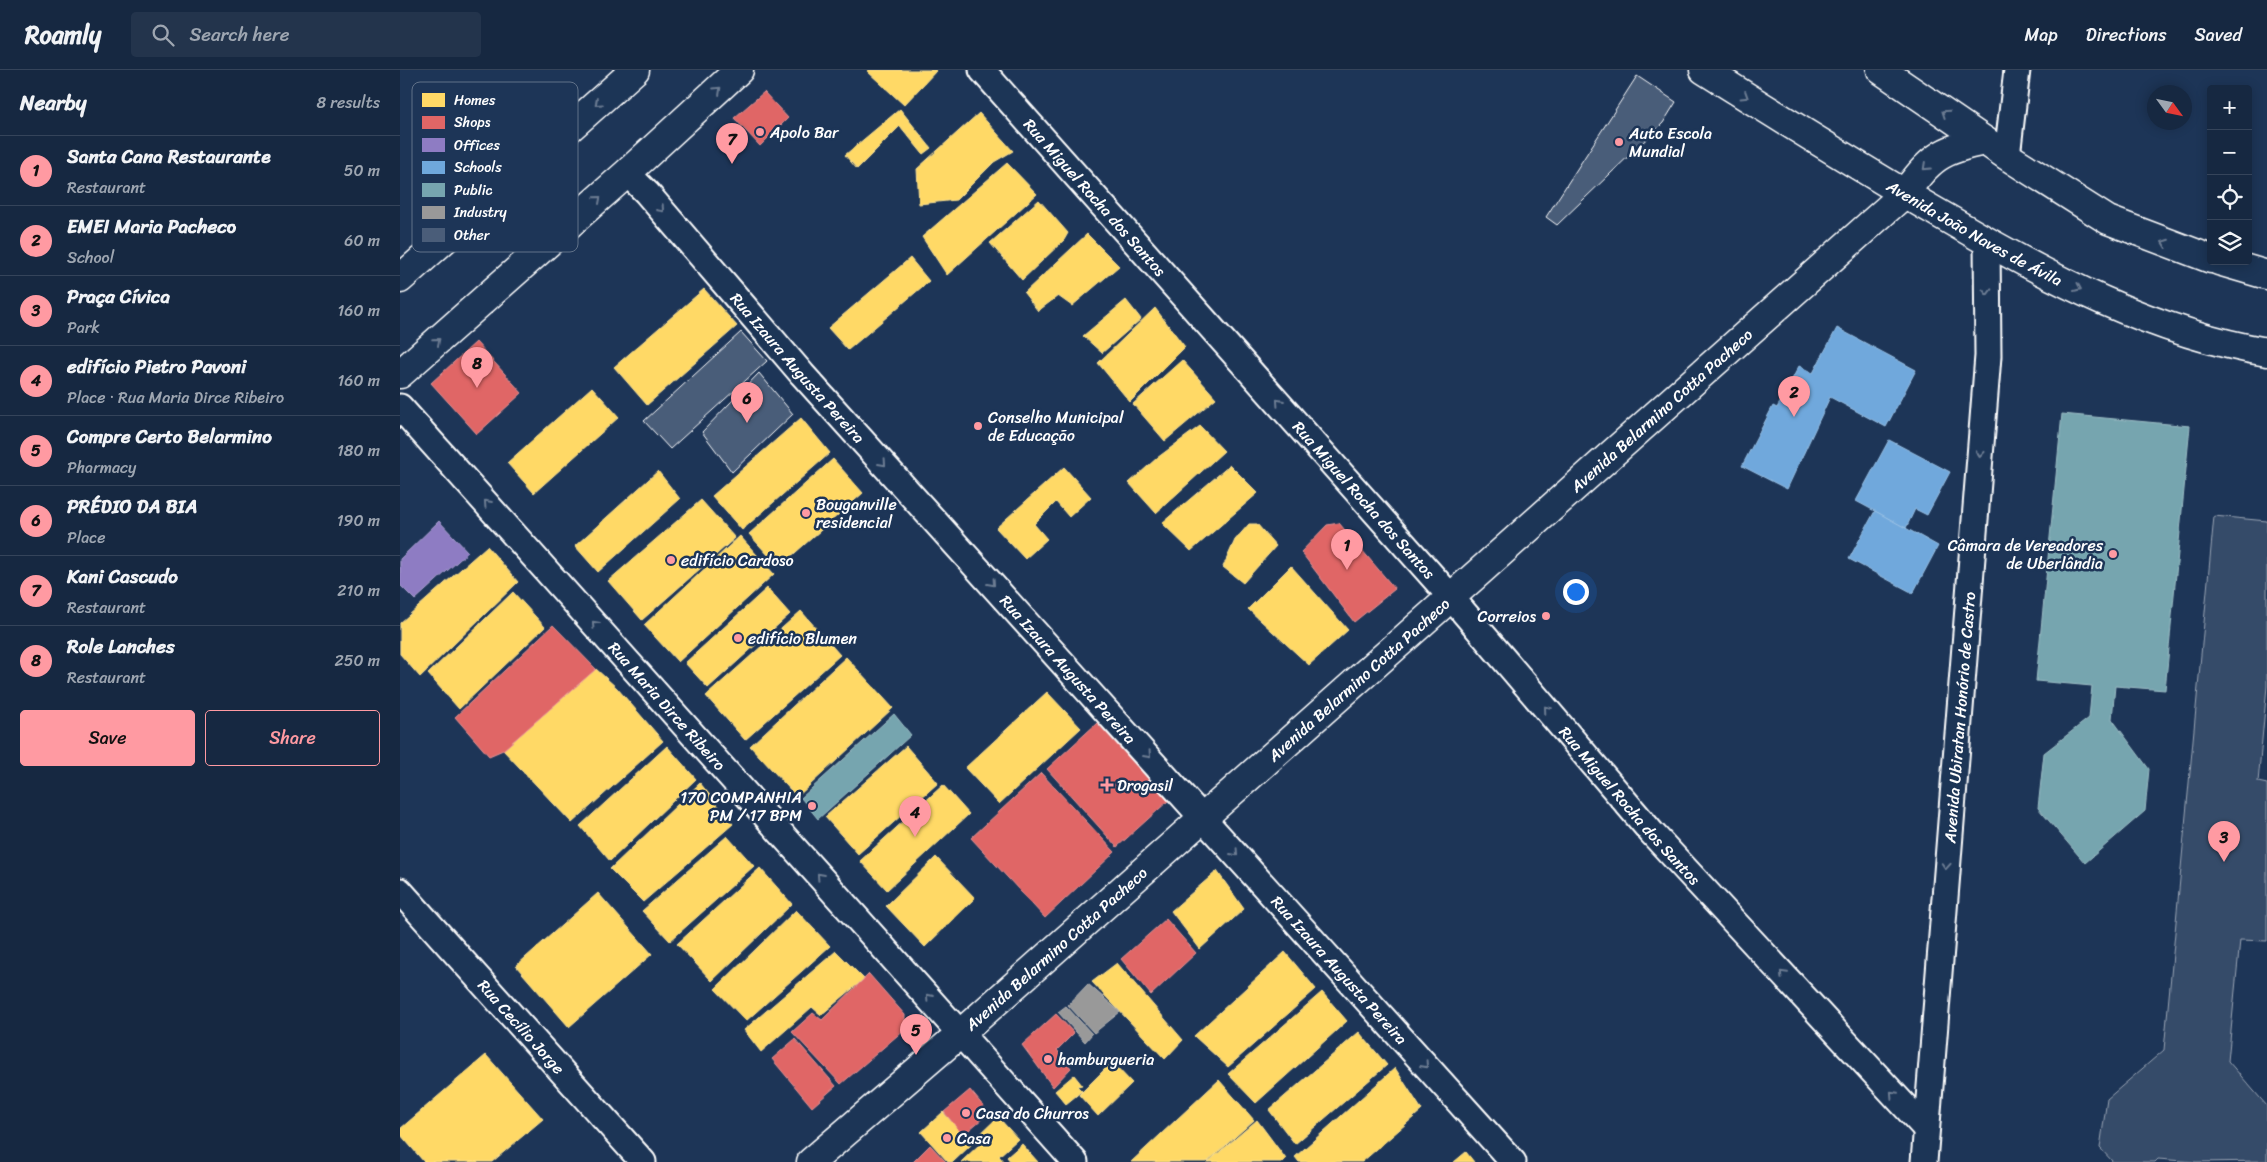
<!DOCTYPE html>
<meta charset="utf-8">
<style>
body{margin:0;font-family:Sriracha,sans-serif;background:#23344c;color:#f1f3f6}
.controls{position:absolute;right:15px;top:15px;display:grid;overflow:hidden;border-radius:5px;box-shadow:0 2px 12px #0003}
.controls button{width:45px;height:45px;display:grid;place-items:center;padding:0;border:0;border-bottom:1px solid #35445a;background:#162841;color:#f1f3f6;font:25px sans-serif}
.compass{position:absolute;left:1747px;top:15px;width:45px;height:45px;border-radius:50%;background:#162841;box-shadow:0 2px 12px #0003;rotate:123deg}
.you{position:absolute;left:1175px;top:521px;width:18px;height:18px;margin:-12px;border:4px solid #fff;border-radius:50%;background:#1a73e8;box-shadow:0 0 0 8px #1a73e833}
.badge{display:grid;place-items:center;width:32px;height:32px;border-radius:50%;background:#ff9aa2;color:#111;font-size:16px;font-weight:700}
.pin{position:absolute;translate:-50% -41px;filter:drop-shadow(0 1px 2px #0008)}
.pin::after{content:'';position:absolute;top:26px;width:18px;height:15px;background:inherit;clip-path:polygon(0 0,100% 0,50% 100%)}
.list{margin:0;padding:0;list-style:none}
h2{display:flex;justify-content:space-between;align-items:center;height:65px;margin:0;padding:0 20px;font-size:21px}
h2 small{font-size:16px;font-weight:400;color:#9ea6b1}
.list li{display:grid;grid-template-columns:32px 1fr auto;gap:15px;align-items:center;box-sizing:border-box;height:70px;padding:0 20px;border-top:1px solid #35445a}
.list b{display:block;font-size:19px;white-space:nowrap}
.list p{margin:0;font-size:16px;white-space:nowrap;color:#9ea6b1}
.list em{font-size:16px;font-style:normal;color:#9ea6b1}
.actions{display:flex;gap:10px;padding:15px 20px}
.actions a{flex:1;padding:11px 0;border:1px solid #ff9aa2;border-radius:5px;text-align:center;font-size:18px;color:#ff9aa2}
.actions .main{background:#ff9aa2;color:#111}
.icon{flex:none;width:28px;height:28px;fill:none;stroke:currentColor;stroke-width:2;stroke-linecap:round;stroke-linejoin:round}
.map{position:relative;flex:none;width:1867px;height:1092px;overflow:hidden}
header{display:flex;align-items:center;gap:30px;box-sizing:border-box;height:70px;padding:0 25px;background:#162841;border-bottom:1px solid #35445a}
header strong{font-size:24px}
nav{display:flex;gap:28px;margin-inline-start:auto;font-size:18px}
.search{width:350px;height:45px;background:#23344c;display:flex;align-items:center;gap:12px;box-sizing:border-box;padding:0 18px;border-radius:5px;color:#9ea6b1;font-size:19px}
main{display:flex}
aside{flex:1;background:#162841}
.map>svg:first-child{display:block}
.green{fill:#364b69;stroke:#9aa5b4}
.homes{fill:#ffd966;stroke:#ffe494}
.shops{fill:#e06666;stroke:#e99494}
.offices{fill:#8e7cc3;stroke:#b0a3d5}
.schools{fill:#6fa8dc;stroke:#9ac2e6}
.public{fill:#76a5af;stroke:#9fc0c7}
.industry{fill:#999;stroke:#b8b8b8}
.building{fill:#4a5d79;stroke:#fff}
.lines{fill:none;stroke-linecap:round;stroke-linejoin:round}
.street-casing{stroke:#fff;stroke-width:29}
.secondary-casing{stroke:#fff;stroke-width:31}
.primary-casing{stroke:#fff;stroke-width:31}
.street{stroke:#1d3557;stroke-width:25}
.secondary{stroke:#1d3557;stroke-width:28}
.primary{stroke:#1d3557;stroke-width:28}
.oneway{stroke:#6c7c92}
.poi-dot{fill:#ff9aa2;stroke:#1d3557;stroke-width:2}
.labels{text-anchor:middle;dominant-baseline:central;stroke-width:5;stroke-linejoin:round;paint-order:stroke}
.poi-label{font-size:16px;fill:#fff;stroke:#1d3557;text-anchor:start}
.street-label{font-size:16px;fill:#fff;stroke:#1d3557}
.key{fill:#1d3557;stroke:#617289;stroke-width:1}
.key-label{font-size:14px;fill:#fff}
</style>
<header>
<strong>Roamly</strong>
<div class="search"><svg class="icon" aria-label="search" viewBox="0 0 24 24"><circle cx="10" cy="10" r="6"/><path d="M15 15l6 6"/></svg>Search here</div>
<nav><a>Map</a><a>Directions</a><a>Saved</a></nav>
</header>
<main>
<aside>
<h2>Nearby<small>8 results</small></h2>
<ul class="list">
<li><span class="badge">1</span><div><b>Santa Cana Restaurante</b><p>Restaurant</p></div><em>50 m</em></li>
<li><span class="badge">2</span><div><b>EMEI Maria Pacheco</b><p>School</p></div><em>60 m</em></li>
<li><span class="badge">3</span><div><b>Praça Cívica</b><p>Park</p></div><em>160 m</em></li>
<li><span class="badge">4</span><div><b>edifício Pietro Pavoni</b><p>Place · Rua Maria Dirce Ribeiro</p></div><em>160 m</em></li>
<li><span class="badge">5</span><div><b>Compre Certo Belarmino</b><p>Pharmacy</p></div><em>180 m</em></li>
<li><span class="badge">6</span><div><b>PRÉDIO DA BIA</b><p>Place</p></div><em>190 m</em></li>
<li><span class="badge">7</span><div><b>Kani Cascudo</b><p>Restaurant</p></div><em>210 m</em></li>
<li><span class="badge">8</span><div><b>Role Lanches</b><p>Restaurant</p></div><em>250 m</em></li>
</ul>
<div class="actions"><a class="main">Save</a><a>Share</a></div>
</aside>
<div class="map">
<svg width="1867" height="1092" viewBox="0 0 1867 1092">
<rect width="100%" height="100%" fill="#1d3557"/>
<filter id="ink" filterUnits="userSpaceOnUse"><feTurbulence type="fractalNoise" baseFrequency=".02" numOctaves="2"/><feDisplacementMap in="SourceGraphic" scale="10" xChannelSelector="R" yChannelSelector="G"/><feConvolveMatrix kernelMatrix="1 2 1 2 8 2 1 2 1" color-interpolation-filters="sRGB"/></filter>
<g filter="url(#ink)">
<!-- green -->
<polygon class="green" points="1814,446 1867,451 1867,616 1858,712 1867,714 1867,871 1840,870 1828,991 1867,1036 1867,1091 1796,1092 1758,1089 1755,1092 1713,1092 1700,1078 1707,1029 1764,980"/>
<!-- homes -->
<g class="homes">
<polygon points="469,0 537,0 504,35 467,1"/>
<polygon points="500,39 531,78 523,84 500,56 457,99 445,85"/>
<polygon points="579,43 613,81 594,92 556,130 519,134 517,99"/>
<polygon points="607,93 637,124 547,205 522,167"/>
<polygon points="639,130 668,163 664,170 622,210 590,173"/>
<polygon points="687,164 719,196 672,236 658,226 638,241 624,223"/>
<polygon points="510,188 529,211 448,280 428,258"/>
<polygon points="304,219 337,256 247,335 214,297"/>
<polygon points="726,230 741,249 702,283 683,266"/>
<polygon points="755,238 785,277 730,332 698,293"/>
<polygon points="782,290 816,328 765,371 733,334"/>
<polygon points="192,317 219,347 134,423 107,393"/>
<polygon points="401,348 430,383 342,460 312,426"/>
<polygon points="800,356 824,381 756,443 729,413 757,388"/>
<polygon points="433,389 463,423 379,497 349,464"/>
<polygon points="830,395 858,423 791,481 762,453"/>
<polygon points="664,397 691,427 669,447 656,432 634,454 647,469 625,489 596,458"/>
<polygon points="258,401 280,429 198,502 175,476"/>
<polygon points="301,430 335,468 242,550 208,511"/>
<polygon points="849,454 857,454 876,476 843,513 823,497 835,470"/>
<polygon points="340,466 374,504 278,592 244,555"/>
<polygon points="87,476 118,512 20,607 0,584 0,553"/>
<polygon points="891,496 948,560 909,595 848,539"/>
<polygon points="367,518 390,544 308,618 285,593"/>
<polygon points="113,522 145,557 59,639 28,604"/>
<polygon points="401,541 440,585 345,670 306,626"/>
<polygon points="446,587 493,638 397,727 350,676"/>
<polygon points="196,599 217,618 263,671 172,753 103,680"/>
<polygon points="647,622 681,658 599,734 565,698"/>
<polygon points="267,676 296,709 210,791 180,756"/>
<polygon points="506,676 538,713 458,784 425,747"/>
<polygon points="300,713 333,754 243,832 210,799"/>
<polygon points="543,715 569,744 487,820 460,791"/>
<polygon points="327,766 354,796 270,871 242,841"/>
<polygon points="536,787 575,828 525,877 486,836"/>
<polygon points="360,798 392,834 312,911 277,874"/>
<polygon points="817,801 844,839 800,879 771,841"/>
<polygon points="198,823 252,884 169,957 116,896"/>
<polygon points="396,840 430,876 346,951 315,919"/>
<polygon points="436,881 464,909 421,945 412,937 361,982 344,960"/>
<polygon points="885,882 916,919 828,997 794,966"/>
<polygon points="717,893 783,970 765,989 692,912"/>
<polygon points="922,922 947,951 856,1033 828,1004"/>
<polygon points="959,962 987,995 895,1074 869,1040"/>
<polygon points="86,985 143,1049 92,1092 24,1092 0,1064 0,1059"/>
<polygon points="712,992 732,1013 698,1046 679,1025"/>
<polygon points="995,998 1022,1040 962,1092 899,1092 895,1087"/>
<polygon points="674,1005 682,1015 677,1016 682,1021 666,1034 655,1021"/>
<polygon points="819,1010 854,1050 807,1092 731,1092"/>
<polygon points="543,1042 572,1074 553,1092 548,1092 521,1062"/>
<polygon points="598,1047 618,1069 599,1086 604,1092 561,1092 581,1073 576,1068"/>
<polygon points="857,1050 886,1089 883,1092 808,1092"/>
<polygon points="622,1074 638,1092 611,1092 607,1087"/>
<polygon points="1066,1082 1074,1092 1054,1092"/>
</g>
<!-- shops -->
<g class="shops">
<polygon points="364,22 388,48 360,76 334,48"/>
<polygon points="76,272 122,323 77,364 31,313"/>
<polygon points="939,453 995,519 954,552 901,482 927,455"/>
<polygon points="153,555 196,599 103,680 89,686 55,647"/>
<polygon points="697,653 768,731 717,777 647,699"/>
<polygon points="641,703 715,782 645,848 571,768"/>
<polygon points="766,849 796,883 751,925 721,889"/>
<polygon points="469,904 505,945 505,959 441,1014 392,962 413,943 422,950"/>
<polygon points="656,944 674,963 657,980 671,998 653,1017 622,975"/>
<polygon points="395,969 436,1016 412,1037 372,989"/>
<polygon points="570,1020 589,1043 563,1065 544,1042"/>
<polygon points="530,1075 546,1092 513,1092"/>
</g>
<!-- offices -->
<polygon class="offices" points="39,451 68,482 15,530 0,515 0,489"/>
<!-- schools -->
<g class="schools">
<polygon points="1437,258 1516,300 1486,357 1430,327 1387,419 1342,396 1373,336 1377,338 1399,296 1413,303"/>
<polygon points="1489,370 1550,402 1527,445 1515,439 1506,458 1456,431"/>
<polygon points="1475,441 1538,476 1513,523 1449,489"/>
</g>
<!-- public -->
<g class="public">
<polygon points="1662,344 1790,356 1765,620 1715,616 1712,649 1749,699 1745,741 1685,793 1638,738 1644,683 1689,648 1692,616 1636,611"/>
<polygon points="494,644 511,665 418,749 401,728"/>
</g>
<!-- industry -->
<g class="industry">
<polygon points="688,914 720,942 694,963 668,935"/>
<polygon points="666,936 692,964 685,972 658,942"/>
</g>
<!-- building -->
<g class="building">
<polygon points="1237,6 1276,32 1263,53 1157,155 1146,147"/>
<polygon points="341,262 367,291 270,379 244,351"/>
<polygon points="359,303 393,344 332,402 302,362"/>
</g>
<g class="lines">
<defs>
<g id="street">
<path id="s1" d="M582 0 1050 526 1252 763 1526 1059"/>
<polyline points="1607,86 1617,0"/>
<path id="s2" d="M227 103 247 123 402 304 1113 1092"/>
<path id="s3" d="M0 337 675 1092"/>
<path id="s4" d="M0 821 243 1092"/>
<path id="s5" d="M1524 1092 1588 286 1587 173"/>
</g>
<g id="secondary">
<polyline points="0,209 235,0"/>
<polyline points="0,304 227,103 339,0"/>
<path id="s6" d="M411 1092 561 963 1503 125"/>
</g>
<g id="primary">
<path id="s7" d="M1304 0C1385 51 1466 102 1550 150 1647 207 1754 263 1867 282"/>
<polyline points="1481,0 1607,86 1708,150 1811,189"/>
<path d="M1503 125C1531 88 1539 80 1585 71"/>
<polyline points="1819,191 1867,205"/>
</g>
</defs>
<!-- street casing -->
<use href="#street" class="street-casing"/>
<!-- secondary casing -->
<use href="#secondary" class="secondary-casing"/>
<!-- primary casing -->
<use href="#primary" class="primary-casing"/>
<!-- street -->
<use href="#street" class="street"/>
<!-- secondary -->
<use href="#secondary" class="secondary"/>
<!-- primary -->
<use href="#primary" class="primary"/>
</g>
<!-- one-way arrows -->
<defs><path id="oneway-chevron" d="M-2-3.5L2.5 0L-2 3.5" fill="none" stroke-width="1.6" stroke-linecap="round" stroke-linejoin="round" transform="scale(1.25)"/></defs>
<g class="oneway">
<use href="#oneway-chevron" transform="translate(318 20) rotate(-43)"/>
<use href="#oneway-chevron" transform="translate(1345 26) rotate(32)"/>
<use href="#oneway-chevron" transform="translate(198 33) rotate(138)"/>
<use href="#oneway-chevron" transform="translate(1545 43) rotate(-146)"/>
<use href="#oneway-chevron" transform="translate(1526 97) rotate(137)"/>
<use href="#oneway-chevron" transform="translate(198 129) rotate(-41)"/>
<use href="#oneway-chevron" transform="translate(261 139) rotate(49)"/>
<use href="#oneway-chevron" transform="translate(1765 173) rotate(-159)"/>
<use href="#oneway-chevron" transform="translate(1678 218) rotate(24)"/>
<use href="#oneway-chevron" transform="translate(1587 222) rotate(89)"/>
<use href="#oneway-chevron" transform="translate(37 271) rotate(-41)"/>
<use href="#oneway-chevron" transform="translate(879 332) rotate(-132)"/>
<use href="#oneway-chevron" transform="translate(1580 384) rotate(95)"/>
<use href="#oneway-chevron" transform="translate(483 393) rotate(48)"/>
<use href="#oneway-chevron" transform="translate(87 433) rotate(-132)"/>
<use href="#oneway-chevron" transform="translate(592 513) rotate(48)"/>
<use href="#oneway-chevron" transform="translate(195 554) rotate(-132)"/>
<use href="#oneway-chevron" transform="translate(1147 639) rotate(-130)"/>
<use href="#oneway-chevron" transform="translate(748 685) rotate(48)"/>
<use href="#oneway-chevron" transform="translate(835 783) rotate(48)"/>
<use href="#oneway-chevron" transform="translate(1546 796) rotate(94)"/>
<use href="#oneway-chevron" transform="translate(420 806) rotate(-132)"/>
<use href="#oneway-chevron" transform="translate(1383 904) rotate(-133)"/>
<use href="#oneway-chevron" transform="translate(529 927) rotate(-132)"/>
<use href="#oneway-chevron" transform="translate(1025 995) rotate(48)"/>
<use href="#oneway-chevron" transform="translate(1493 1024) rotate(-133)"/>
</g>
</g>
<!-- markers -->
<g class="poi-dot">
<circle cx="360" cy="62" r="5"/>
<circle cx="1219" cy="72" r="5"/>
<circle cx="578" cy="356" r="5"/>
<circle cx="406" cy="443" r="5"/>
<circle cx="1713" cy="484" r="5"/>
<circle cx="271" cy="490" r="5"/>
<circle cx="1146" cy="546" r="5"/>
<circle cx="338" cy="568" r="5"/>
<path d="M704.5 707.5h5v5h5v5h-5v5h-5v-5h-5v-5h5z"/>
<circle cx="412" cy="736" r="5"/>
<circle cx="648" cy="989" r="5"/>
<circle cx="566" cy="1043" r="5"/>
<circle cx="547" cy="1068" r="5"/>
</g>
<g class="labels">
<!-- poi labels -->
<g class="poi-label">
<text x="370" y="62">Apolo Bar</text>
<text x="1229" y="63">Auto Escola<tspan x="1229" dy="18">Mundial</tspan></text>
<text x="588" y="347">Conselho Municipal<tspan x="588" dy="18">de Educação</tspan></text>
<text x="416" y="434">Bouganville<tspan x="416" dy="18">residencial</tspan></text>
<text x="1703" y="475" text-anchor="end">Câmara de Vereadores<tspan x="1703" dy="18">de Uberlândia</tspan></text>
<text x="281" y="490">edifício Cardoso</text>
<text x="1136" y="546" text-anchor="end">Correios</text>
<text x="348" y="568">edifício Blumen</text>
<text x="717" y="715">Drogasil</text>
<text x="402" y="727" text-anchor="end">170 COMPANHIA<tspan x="402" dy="18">PM / 17 BPM</tspan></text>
<text x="658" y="989">hamburgueria</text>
<text x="576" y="1043">Casa do Churros</text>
<text x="557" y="1068">Casa</text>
</g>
<!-- street labels -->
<g class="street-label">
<text stroke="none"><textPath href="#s1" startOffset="170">Rua Miguel Rocha dos Santos</textPath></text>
<text stroke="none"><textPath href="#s7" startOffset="316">Avenida João Naves de Ávila</textPath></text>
<text stroke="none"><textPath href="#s2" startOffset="259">Rua Izaura Augusta Pereira</textPath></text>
<text stroke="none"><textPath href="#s6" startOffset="1135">Avenida Belarmino Cotta Pacheco</textPath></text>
<text stroke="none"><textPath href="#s1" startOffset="575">Rua Miguel Rocha dos Santos</textPath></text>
<text stroke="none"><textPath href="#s2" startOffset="664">Rua Izaura Augusta Pereira</textPath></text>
<text stroke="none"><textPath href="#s6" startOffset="730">Avenida Belarmino Cotta Pacheco</textPath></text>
<text stroke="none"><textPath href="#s3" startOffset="401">Rua Maria Dirce Ribeiro</textPath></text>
<text stroke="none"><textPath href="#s5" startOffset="446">Avenida Ubiratan Honório de Castro</textPath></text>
<text stroke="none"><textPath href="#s1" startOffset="980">Rua Miguel Rocha dos Santos</textPath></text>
<text stroke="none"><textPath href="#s6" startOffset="325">Avenida Belarmino Cotta Pacheco</textPath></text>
<text stroke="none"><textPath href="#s2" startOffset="1069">Rua Izaura Augusta Pereira</textPath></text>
<text stroke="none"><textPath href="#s4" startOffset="182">Rua Cecílio Jorge</textPath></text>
</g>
</g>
<!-- legend -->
<rect x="12" y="12" width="166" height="170" rx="8" class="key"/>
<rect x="22" y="23" width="23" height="14" fill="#ffd966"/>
<rect x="22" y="46" width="23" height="13" fill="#e06666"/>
<rect x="22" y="68" width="23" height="14" fill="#8e7cc3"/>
<rect x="22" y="91" width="23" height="13" fill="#6fa8dc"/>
<rect x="22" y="113" width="23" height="14" fill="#76a5af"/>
<rect x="22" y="136" width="23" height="13" fill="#999"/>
<rect x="22" y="158" width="23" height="14" fill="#4a5d79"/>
<g class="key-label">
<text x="54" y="35">Homes</text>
<text x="54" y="57">Shops</text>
<text x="54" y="80">Offices</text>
<text x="54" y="102">Schools</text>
<text x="54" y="125">Public</text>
<text x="54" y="147">Industry</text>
<text x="54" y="170">Other</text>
</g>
</svg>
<div class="controls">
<button>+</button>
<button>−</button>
<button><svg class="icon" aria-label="locate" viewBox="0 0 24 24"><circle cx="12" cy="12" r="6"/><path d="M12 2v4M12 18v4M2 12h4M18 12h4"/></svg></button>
<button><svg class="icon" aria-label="layers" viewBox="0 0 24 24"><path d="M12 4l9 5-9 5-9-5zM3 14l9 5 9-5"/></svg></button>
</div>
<svg class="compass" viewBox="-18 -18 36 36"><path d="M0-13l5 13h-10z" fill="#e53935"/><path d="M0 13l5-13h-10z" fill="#9ea6b1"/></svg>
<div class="you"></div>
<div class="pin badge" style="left:947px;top:500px">1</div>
<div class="pin badge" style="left:1394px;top:347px">2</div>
<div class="pin badge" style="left:1824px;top:792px">3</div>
<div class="pin badge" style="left:515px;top:767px">4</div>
<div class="pin badge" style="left:516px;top:985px">5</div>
<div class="pin badge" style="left:347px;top:353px">6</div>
<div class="pin badge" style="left:332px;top:94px">7</div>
<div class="pin badge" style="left:77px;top:318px">8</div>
</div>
</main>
